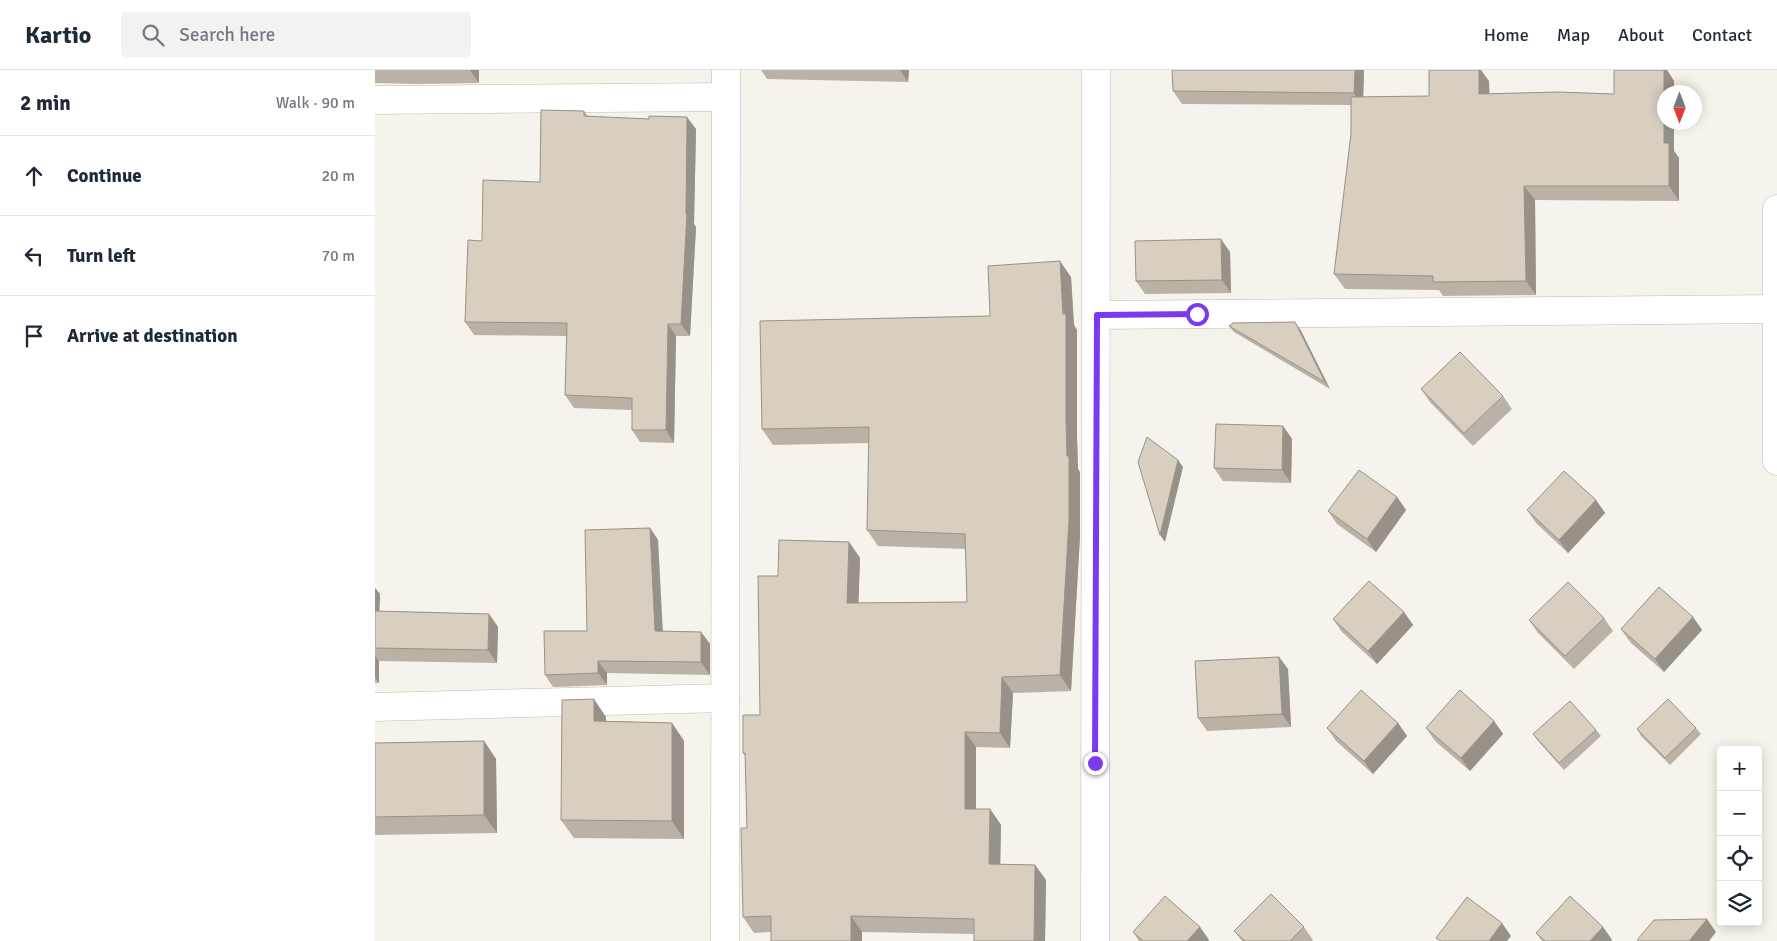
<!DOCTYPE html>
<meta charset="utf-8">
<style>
body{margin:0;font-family:Signika,sans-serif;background:#f2f2f3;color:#1f2937}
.controls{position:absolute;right:15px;bottom:15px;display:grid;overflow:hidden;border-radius:5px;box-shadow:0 2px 12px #0003}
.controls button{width:45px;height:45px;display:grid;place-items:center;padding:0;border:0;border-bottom:1px solid #e0e1e3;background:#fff;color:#1f2937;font:25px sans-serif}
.compass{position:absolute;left:1282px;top:15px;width:45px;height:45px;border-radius:50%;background:#fff;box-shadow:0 2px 12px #0003;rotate:180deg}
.stop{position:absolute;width:15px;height:15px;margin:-11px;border:4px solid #7c3aed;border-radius:50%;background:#fff}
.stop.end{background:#7c3aed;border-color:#fff;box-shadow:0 1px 5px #0008}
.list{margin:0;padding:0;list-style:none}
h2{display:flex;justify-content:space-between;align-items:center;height:65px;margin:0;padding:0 20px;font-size:21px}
h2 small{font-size:16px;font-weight:400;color:#747a83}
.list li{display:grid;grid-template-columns:32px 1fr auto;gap:15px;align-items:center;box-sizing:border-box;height:80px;padding:0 20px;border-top:1px solid #e0e1e3}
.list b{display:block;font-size:19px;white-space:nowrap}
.list em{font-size:16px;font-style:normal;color:#747a83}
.icon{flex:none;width:28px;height:28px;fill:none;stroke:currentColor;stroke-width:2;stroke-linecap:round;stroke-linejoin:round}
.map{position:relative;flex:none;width:1402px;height:871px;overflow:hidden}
header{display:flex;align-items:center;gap:30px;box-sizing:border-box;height:70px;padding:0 25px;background:#fff;border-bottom:1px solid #e0e1e3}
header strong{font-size:24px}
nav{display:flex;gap:28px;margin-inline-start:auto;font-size:18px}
.search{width:350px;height:45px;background:#f2f2f3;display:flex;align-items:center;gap:12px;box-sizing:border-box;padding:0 18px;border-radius:5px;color:#747a83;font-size:19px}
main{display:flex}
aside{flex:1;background:#fff}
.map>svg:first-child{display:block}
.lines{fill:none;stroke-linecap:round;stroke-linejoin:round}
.minor-casing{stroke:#c2bbae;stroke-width:29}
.minor{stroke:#fff;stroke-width:28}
.wall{fill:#bab2a6}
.shaded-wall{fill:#979187}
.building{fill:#d8cfc1;stroke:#979187}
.route{stroke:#7c3aed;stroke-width:6}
</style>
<header>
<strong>Kartio</strong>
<div class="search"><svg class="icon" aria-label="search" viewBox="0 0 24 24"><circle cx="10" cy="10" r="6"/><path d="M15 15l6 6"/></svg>Search here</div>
<nav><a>Home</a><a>Map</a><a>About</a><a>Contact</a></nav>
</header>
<main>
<aside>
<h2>2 min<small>Walk · 90 m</small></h2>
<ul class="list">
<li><svg class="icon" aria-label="ahead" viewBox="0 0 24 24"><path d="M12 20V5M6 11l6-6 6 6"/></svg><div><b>Continue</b></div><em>20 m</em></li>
<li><svg class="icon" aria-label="left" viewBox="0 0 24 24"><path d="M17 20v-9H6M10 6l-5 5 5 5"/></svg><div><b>Turn left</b></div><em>70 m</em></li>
<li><svg class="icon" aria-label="arrive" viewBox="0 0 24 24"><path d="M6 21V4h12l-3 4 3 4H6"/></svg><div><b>Arrive at destination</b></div></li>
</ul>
</aside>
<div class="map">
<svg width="1402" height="871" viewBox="0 0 1402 871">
<rect width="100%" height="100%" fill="#f6f3ec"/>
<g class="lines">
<defs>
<g id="minor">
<polyline points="0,30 351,27"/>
<polyline points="1402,139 1402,391"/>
<polyline points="722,245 1401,239"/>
<polyline points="0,637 350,628"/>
<polyline points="350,871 351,0"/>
<polyline points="720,871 721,0"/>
</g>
</defs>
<!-- minor casing -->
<use href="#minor" class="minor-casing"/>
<!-- minor -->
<use href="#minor" class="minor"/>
</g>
<!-- wall -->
<g class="wall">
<polygon points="0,0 104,0 104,13 43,14 0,13"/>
<polygon points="386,0 534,0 533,12 392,9"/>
<polygon points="989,0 988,27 1054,26 1114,11 1114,24 1239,24 1239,0 1292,0 1299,11 1299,81 1304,88 1304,131 1160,130 1161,225 1068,226 1064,220 970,219 959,204 976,64 976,35 807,34 798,21"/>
<polygon points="209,41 213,46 321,59 319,154 321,157 315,266 301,266 299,373 265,372 257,360 257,340 199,338 190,325 192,266 99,265 90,252 107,171 165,112"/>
<polygon points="855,182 856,223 770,224 761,211"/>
<polygon points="696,207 699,255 702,260 702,367 703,399 705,402 705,466 696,621 638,623 635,678 601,677 601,739 615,739 626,755 625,794 660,795 671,810 670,871 599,871 599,864 487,862 487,871 396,862 379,863 368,847 372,758 370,686 368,683 385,645 403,506 474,472 485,488 483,533 592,532 591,479 503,476 492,460 494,373 398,375 387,359 615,246"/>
<polygon points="854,256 925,259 955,319 859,262"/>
<polygon points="1046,319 1128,326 1137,339 1098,376 1055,332"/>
<polygon points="908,356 917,369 916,413 848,411 839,398"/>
<polygon points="1022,427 1031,440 1001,482 962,454 953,441"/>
<polygon points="1221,430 1230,443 1193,483 1161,453 1152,440"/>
<polygon points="275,458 283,470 288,561 326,562 335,574 335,605 232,603 232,615 178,617 170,605 212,561"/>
<polygon points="0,518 5,524 4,541 114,544 123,557 122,593 4,591 4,613 0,613"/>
<polygon points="1029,542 1038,555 1002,594 967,562 958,549"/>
<polygon points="1318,547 1327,560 1289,602 1255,572 1246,559"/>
<polygon points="1229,548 1238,561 1199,599 1163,563 1154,550"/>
<polygon points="904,587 913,599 916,657 832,661 823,648"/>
<polygon points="231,647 231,651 297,653 309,671 309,769 199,768 186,750"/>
<polygon points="1119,651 1128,664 1095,701 1060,671 1051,658"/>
<polygon points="1023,653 1032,666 998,704 961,671 952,658"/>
<polygon points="1321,658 1326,664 1295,695 1266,666 1262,659"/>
<polygon points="1221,660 1226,666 1189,700 1163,671 1158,664"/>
<polygon points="109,671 121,689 122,763 0,765 0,673"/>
<polygon points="825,857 834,870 833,871 764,871 758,862"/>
<polygon points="929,857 938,870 937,871 867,871 859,861"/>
<polygon points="1228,857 1237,870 1236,871 1167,871 1161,863"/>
</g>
<!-- shaded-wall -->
<g class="shaded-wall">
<polygon points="95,0 104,0 104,13"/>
<polygon points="525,0 534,0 533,12"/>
<polygon points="980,0 989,0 988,36 979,23"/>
<polygon points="1104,0 1106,0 1114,11 1115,39 1104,24"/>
<polygon points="1289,0 1292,0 1299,11 1299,22 1290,22 1290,52 1299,52 1299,81 1304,88 1304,131 1294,116 1289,73"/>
<polygon points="312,47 321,59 319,154 321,157 315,266 306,254 311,144"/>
<polygon points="1149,116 1160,130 1161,225 1151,211"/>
<polygon points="846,169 855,182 856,223 847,210"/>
<polygon points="685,191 696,207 699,255 702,260 702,367 703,399 705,402 705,466 696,621 685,605 692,386 688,244"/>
<polygon points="920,252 925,259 955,319 950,312"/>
<polygon points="293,254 301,266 299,373 291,360"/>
<polygon points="908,356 917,369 916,413 907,400"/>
<polygon points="803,390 808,397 790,472 785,465"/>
<polygon points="1022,427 1031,440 1001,482 992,469"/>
<polygon points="1221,430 1230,443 1193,483 1184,470"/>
<polygon points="275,458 283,470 288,573 280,561"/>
<polygon points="474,472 485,488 483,549 472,533"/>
<polygon points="0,518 5,524 4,554 0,548"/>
<polygon points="1029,542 1038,555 1002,594 993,581"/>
<polygon points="114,544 123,557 122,593 113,580"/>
<polygon points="1318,547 1327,560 1289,602 1280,589"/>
<polygon points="326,562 335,574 335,605 326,592"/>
<polygon points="0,586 4,591 4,613 0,607"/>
<polygon points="904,587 913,599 916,657 907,644"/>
<polygon points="223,591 232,603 232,615 223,603"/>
<polygon points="627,607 638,623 635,678 625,663"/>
<polygon points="219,629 231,647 231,669 219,651"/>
<polygon points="1119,651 1128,664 1095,701 1086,688"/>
<polygon points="297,653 309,671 309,769 297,751"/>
<polygon points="1023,653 1032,666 998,704 989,691"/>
<polygon points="590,662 601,677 601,754 590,739"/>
<polygon points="109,671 121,689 122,763 109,745"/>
<polygon points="615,739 626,755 625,809 614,794"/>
<polygon points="660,795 671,810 670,871 659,871"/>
<polygon points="476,846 487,862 487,871 476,871"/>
<polygon points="1332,849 1341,862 1334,871 1314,871"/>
<polygon points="1127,853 1136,866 1132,871 1114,871"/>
<polygon points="825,857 834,870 833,871 812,871"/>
<polygon points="1228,857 1237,870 1236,871 1215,871"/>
</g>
<!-- building -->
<g class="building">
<polygon points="797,0 980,0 979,23 798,21"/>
<polygon points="1054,0 1104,0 1104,24 1184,22 1239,24 1239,0 1289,0 1289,73 1294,73 1294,116 1149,116 1151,211 1058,212 1058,206 959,204 976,64 976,27 1054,26"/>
<polygon points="166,40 209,41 209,46 274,49 274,46 312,47 311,144 312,144 306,254 293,254 291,360 257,360 257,328 190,325 192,253 90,252 93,170 107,171 108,110 165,112"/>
<polygon points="846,169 847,210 761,211 760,171"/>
<polygon points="685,191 688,244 691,244 691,352 692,386 694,386 694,450 685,605 627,607 625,663 590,662 590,739 615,739 614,794 660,795 659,871 599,871 599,849 476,846 476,871 396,871 396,846 368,847 366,758 372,758 370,683 368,683 368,645 385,645 383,506 403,506 404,470 474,472 472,533 592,532 590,464 492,460 494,357 387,359 385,251 615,246 613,196"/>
<polygon points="920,252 950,312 854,256 858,253"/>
<polygon points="1085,282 1128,326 1089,363 1046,319"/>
<polygon points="841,354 908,356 907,400 839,398"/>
<polygon points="772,367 803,390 785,465 763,392"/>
<polygon points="984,400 1022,427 992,469 953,441"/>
<polygon points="1189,401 1221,430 1184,470 1152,440"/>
<polygon points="275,458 280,561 326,562 326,592 223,591 223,603 170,605 169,561 212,561 210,460"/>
<polygon points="994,511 1029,542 993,581 958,549"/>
<polygon points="1193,512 1229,548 1190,586 1154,550"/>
<polygon points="1284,517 1318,547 1280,589 1246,559"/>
<polygon points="0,541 114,544 113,580 0,578"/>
<polygon points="904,587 907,644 823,648 820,591"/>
<polygon points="986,620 1023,653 989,691 952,658"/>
<polygon points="1085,620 1119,651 1086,688 1051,658"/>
<polygon points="219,629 219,651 297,653 297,751 186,750 187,630"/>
<polygon points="1293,629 1321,658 1290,688 1262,659"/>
<polygon points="1195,631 1221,660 1184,693 1158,664"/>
<polygon points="109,671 109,745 0,747 0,673"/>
<polygon points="896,824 929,857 915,871 870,871 859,861"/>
<polygon points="790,826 825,857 812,871 768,871 758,862"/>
<polygon points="1195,826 1228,857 1215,871 1170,871 1161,863"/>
<polygon points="1092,827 1127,853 1114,871 1066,871 1061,868"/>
<polygon points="1332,849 1314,871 1264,871 1262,870 1279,850"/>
</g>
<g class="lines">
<!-- route -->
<polyline class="route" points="720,693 722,245 822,244"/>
</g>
</svg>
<div class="controls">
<button>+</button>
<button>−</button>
<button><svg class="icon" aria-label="locate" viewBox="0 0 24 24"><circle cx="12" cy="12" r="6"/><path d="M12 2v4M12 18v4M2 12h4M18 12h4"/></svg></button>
<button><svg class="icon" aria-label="layers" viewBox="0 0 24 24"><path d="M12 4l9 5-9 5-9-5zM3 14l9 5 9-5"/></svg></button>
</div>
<svg class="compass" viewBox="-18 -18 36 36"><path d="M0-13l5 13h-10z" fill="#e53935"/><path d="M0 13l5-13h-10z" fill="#747a83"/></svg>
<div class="stop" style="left:822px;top:244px"></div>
<div class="stop end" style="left:720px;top:693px"></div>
</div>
</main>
